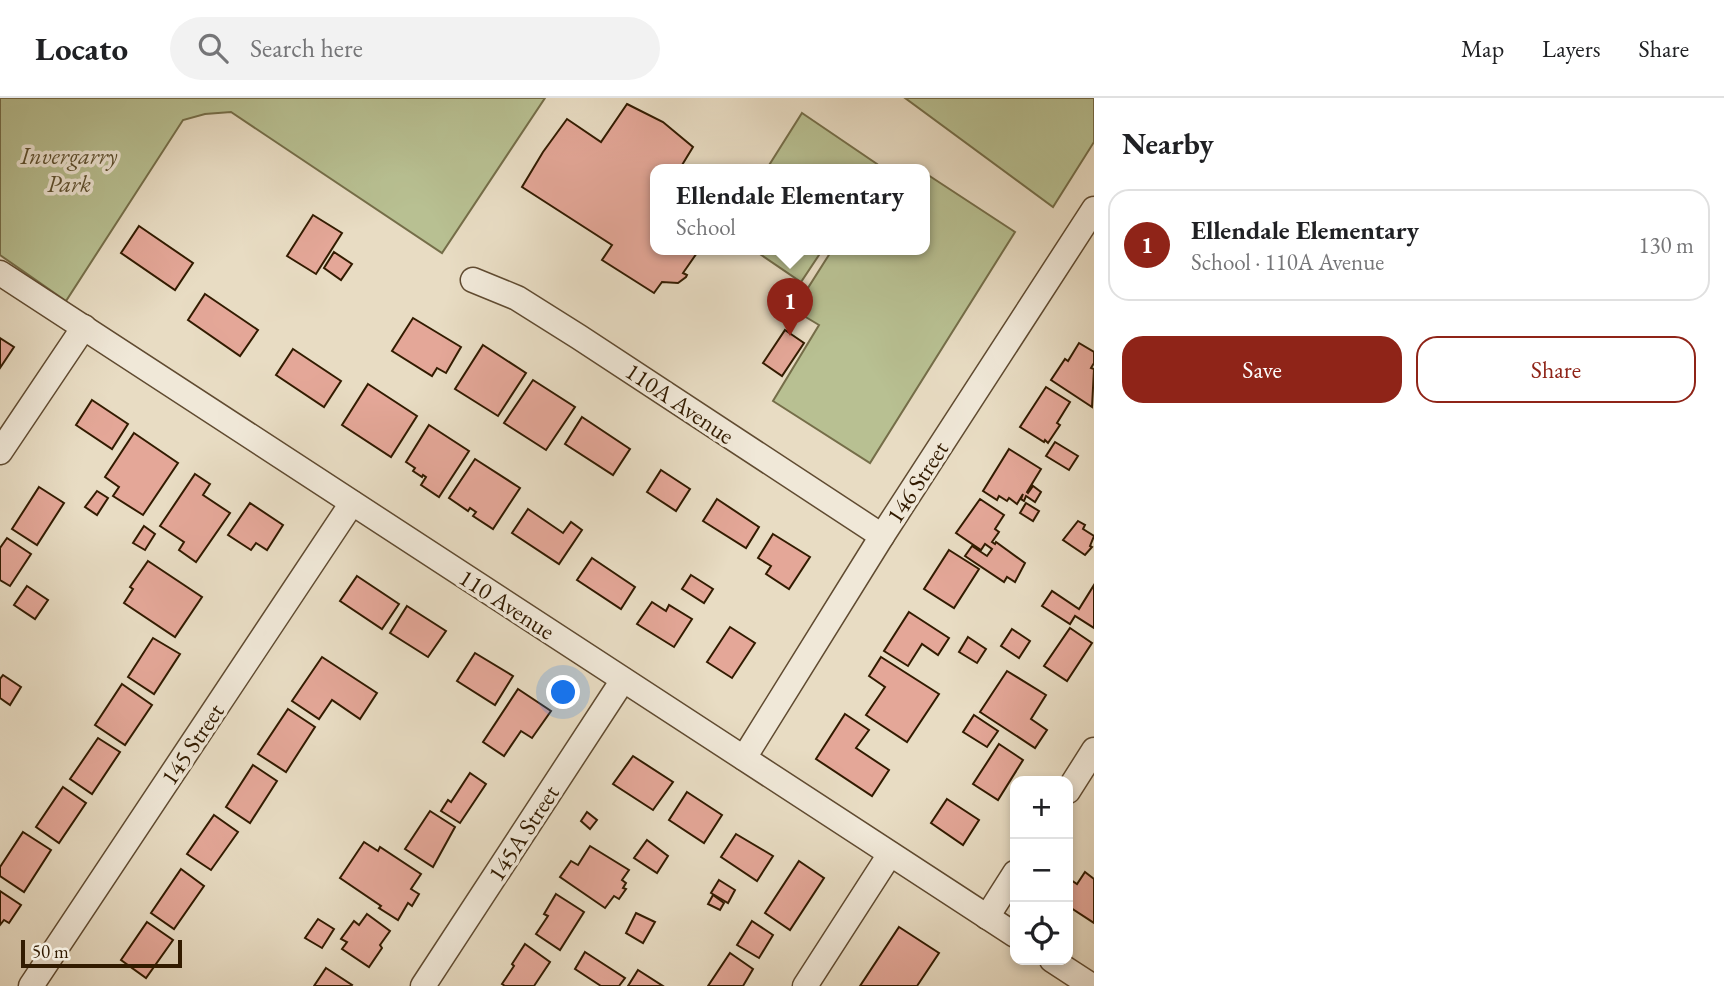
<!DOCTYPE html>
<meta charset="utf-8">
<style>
body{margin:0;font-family:"EB Garamond",serif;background:#f2f2f2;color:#202124}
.controls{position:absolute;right:21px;bottom:21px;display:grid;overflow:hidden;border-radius:14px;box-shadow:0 4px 10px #0003}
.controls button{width:63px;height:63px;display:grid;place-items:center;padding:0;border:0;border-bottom:2px solid #e0e0e0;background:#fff;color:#202124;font:35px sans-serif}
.scale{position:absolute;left:21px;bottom:18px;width:161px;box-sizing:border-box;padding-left:7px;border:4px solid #321b00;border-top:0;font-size:19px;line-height:24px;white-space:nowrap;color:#321b00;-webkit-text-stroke:5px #f0e8d8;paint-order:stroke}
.you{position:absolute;left:564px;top:595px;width:24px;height:24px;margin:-18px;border:5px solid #fff;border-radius:50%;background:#1a73e8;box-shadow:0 0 0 10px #1a73e833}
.badge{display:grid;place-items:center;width:46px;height:46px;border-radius:50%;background:#8f2418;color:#fff;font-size:23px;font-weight:700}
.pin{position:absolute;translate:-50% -58px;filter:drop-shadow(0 2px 4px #0008)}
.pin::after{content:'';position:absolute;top:37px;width:24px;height:21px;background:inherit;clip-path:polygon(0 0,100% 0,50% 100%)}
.popup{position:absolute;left:650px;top:66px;width:280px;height:91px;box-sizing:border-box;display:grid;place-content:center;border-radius:14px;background:#fff;filter:drop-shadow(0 2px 5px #0005);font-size:23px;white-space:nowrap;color:#757577}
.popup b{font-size:26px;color:#202124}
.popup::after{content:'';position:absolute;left:50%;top:100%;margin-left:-14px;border:14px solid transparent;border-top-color:#fff}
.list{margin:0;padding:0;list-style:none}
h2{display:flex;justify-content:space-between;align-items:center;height:91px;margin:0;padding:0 28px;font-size:30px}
h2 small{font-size:23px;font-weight:400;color:#757577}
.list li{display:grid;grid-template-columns:46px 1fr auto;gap:21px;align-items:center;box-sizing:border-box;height:112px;margin:0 14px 14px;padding:0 14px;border:2px solid #e0e0e0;border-radius:21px}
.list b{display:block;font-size:26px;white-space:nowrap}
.list p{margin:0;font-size:23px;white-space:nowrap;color:#757577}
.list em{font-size:23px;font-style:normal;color:#757577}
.actions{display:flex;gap:14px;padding:21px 28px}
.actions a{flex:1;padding:16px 0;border:2px solid #8f2418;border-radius:21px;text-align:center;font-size:24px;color:#8f2418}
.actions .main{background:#8f2418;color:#fff}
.icon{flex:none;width:38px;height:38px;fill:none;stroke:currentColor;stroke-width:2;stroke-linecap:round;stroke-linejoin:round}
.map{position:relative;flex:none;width:1094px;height:888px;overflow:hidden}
header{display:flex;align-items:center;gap:42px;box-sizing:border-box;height:98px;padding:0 35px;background:#fff;border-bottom:2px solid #e0e0e0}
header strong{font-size:33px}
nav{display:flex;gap:38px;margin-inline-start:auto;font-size:24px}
.search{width:490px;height:63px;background:#f2f2f2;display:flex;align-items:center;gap:18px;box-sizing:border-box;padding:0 24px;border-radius:38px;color:#757577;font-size:26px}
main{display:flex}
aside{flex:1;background:#fff}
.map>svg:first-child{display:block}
.green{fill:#b8c092;stroke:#756e49;stroke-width:2}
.building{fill:#e4a798;stroke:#321b00;stroke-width:2}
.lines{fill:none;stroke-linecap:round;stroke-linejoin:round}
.minor-casing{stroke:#604b31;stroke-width:27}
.minor{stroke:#f0e8d8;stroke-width:24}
.labels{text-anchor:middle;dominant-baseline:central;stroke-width:7;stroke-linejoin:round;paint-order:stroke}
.park-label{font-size:24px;font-style:italic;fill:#5a4d2c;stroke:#f0e8d8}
.street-label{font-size:24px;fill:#321b00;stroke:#f0e8d8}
</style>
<header>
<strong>Locato</strong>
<div class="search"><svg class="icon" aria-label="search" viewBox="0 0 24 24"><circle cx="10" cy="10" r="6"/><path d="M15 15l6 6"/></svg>Search here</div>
<nav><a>Map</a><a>Layers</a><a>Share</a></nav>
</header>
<main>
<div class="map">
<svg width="1094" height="888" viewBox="0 0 1094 888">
<rect width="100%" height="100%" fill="#e8dcc3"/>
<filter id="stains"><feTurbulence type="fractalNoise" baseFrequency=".00286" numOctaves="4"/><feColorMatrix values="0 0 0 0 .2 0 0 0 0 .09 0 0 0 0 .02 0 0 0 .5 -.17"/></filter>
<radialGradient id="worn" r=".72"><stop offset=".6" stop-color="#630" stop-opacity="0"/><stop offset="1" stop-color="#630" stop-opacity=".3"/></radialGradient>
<!-- green -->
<g class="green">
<polygon points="0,0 545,0 442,155 231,14 205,16 183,22 66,203 0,157"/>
<polygon points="905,0 1094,0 1094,44 1053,109"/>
<polygon points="802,15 877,66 873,72 766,72"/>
<polygon points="925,75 1015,134 870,365 773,303 819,227 794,212 832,152 925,152"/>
<polygon points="754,152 818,152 821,154 801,184"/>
</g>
<!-- building -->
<g class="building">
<polygon points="627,6 663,24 693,49 679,72 655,72 655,152 699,152 683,175 687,177 686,179 678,185 662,184 654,195 602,162 612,147 522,89 543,54 567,21 601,44"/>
<polygon points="313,117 342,135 316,176 287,158"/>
<polygon points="139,128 193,165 175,192 121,155"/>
<polygon points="334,154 352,166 341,182 324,170"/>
<polygon points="205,196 258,232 240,258 188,222"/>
<polygon points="413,220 461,249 446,275 437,270 432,278 392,253"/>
<polygon points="785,232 804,245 782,278 763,265"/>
<polygon points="0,240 14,249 0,270"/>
<polygon points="1079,245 1094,254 1094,265 1091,270 1094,271 1092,309 1051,282 1065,261 1068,263"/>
<polygon points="483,247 526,275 498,318 455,291"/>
<polygon points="293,251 341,283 324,309 276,277"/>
<polygon points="533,282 575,309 546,352 504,325"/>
<polygon points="368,286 417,318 391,359 342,327"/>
<polygon points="1046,289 1070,304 1057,325 1060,327 1048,345 1045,342 1044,344 1020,329"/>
<polygon points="92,302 128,326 112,351 76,327"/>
<polygon points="582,319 630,351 613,377 565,346"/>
<polygon points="429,327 469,353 439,399 421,387 426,379 423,377 422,379 413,373 415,370 406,364"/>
<polygon points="134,335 178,365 143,417 113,398 119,389 105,379"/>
<polygon points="1055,344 1078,358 1069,372 1046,358"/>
<polygon points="1009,351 1041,371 1027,394 1028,395 1033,388 1041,394 1035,404 1026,398 1024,403 1021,401 1023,396 1017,406 1009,400 1007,403 999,398 997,402 983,393"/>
<polygon points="475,361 520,390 493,431 473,418 476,414 470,410 468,413 449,400"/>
<polygon points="661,372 690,391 676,413 647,394"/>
<polygon points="195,376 210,386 203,397 230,415 196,464 179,452 184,444 160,428"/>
<polygon points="39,389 64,405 37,447 12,431"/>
<polygon points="97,393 108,400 97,417 85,409"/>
<polygon points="717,401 759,429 746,450 703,423"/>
<polygon points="980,401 1004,417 995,431 999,434 992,444 995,446 996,444 1025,465 1015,484 1007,479 1004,484 965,458 972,448 987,458 992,451 985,446 981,452 956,435"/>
<polygon points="250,405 283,427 267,452 256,445 251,452 228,437"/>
<polygon points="1026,405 1039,413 1033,423 1020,415"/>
<polygon points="528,411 563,435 571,424 582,432 559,466 512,435"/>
<polygon points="1078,423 1085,427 1083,431 1094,438 1090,448 1092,449 1085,457 1063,442"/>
<polygon points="144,428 155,436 145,452 133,445"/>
<polygon points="773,436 810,459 789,491 766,476 771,468 758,460"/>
<polygon points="7,440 31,456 10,488 0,482 0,450"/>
<polygon points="949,452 979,471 954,510 924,491"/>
<polygon points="592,460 635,489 621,511 577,482"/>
<polygon points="148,463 202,499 175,539 124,505 133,491 130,489"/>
<polygon points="691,477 713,491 704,505 682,491"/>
<polygon points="357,478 399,506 382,531 340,503"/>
<polygon points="1094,487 1094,530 1075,518 1070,526 1042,508 1052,493 1079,511"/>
<polygon points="27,488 48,502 35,521 14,507"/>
<polygon points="652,504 666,513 669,507 692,521 674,549 637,526"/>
<polygon points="407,508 446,533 428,559 390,535"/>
<polygon points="909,514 949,540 938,557 922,546 908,568 884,553"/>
<polygon points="730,529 755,545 732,580 707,564"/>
<polygon points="1070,530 1092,545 1067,583 1044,568"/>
<polygon points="1012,531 1030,543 1019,560 1001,548"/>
<polygon points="968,539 986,551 977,565 959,554"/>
<polygon points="153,540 180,556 154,596 128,579"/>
<polygon points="475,555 513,578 495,607 457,583"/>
<polygon points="322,559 377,595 360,621 332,602 319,621 292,603"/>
<polygon points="881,559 939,596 907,644 866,617 885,589 869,578"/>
<polygon points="1007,573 1046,597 1031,621 1047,632 1035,650 980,614"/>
<polygon points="3,577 21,589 10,607 0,600 0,581"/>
<polygon points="122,586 152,607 125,647 95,627"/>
<polygon points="518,591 551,613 532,640 521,633 504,658 483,644"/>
<polygon points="288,611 315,629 286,674 258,656"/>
<polygon points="845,616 869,632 856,650 889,672 872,698 816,661"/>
<polygon points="974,617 998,633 987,649 963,634"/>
<polygon points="98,640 120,654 92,696 70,681"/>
<polygon points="999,646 1023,662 998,702 973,686"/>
<polygon points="633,658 673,684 653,712 613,686"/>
<polygon points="253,667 277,683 250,725 226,709"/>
<polygon points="470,675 486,686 460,725 441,713 448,702 451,704"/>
<polygon points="63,689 86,705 59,745 36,729"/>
<polygon points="687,694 722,717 704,745 669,722"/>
<polygon points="947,701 979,722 963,747 931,725"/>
<polygon points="430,713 455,729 433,769 405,751"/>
<polygon points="587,714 597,722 590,731 581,723"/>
<polygon points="214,717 238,734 211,772 187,756"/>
<polygon points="23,734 51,752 24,794 0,778 0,769"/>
<polygon points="736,736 773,758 757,783 721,759"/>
<polygon points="647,742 668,758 657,775 634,760"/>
<polygon points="364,744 378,753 380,749 421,776 411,791 419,796 412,808 408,805 398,822 379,810 381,808 340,780"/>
<polygon points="590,748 629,772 622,782 626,785 623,790 626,791 619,801 614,798 605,810 560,779 571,763 578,767"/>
<polygon points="799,763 824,780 790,832 765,815"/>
<polygon points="181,771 204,788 174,831 151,815"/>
<polygon points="1085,774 1094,781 1094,825 1068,808 1068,780 1077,786"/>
<polygon points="719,782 735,792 728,805 711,795"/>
<polygon points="0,793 21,807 9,825 4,822 0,827"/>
<polygon points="556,796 584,814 560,852 536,836 548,818 544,816"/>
<polygon points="713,797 724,805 720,812 708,806"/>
<polygon points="636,815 655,824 643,845 626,835"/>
<polygon points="367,816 390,833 380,847 382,850 369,869 342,851 347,844 341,841 354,823 359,827"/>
<polygon points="318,821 334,831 322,850 305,840"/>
<polygon points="752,823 773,837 759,860 737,847"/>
<polygon points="147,824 173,842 146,880 121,862"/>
<polygon points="899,829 939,855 917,888 860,888"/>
<polygon points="525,846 550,864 534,888 505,888 502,886 514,868 512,866"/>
<polygon points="585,854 625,880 619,888 601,888 575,871"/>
<polygon points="730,855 753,871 743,888 708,888"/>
<polygon points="326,870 352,887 351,888 314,888"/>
<polygon points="638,872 663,888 628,888"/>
</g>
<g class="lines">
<defs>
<g id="minor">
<polyline points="0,175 1015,837"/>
<polyline points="473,182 517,200 579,239 882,438"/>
<polyline points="0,354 84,229"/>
<polyline points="744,660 882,438 1094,111"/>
<polyline points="1068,693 1094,652"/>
<polyline points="987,819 1015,775"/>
<polyline points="1052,862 1092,888"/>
<polyline points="31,888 352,405"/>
<polyline points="423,888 623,582"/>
<polyline points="805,888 890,756"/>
</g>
</defs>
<!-- minor casing -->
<use href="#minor" class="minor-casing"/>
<!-- minor -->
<use href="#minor" class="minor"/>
</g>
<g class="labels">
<!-- park labels -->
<g class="park-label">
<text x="69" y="57">Invergarry<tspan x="69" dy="28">Park</tspan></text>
</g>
<!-- street labels -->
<g class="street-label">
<text transform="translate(680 305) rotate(34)">110A Avenue</text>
<text transform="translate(917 384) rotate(-57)">146 Street</text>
<text transform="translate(507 506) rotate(33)">110 Avenue</text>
<text transform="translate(192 646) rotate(-56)">145 Street</text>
<text transform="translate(523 735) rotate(-57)">145A Street</text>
</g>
</g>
<rect width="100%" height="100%" filter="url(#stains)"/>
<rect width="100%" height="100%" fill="url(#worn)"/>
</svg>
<div class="controls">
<button>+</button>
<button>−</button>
<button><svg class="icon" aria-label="locate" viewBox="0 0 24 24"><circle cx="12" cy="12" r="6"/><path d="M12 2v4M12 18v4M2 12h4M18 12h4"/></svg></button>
</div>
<div class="scale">50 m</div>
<div class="you"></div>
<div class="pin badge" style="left:790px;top:238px">1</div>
<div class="popup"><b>Ellendale Elementary</b>School</div>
</div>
<aside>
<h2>Nearby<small></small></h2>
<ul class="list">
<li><span class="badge">1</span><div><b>Ellendale Elementary</b><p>School · 110A Avenue</p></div><em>130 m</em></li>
</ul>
<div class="actions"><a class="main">Save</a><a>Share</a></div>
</aside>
</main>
